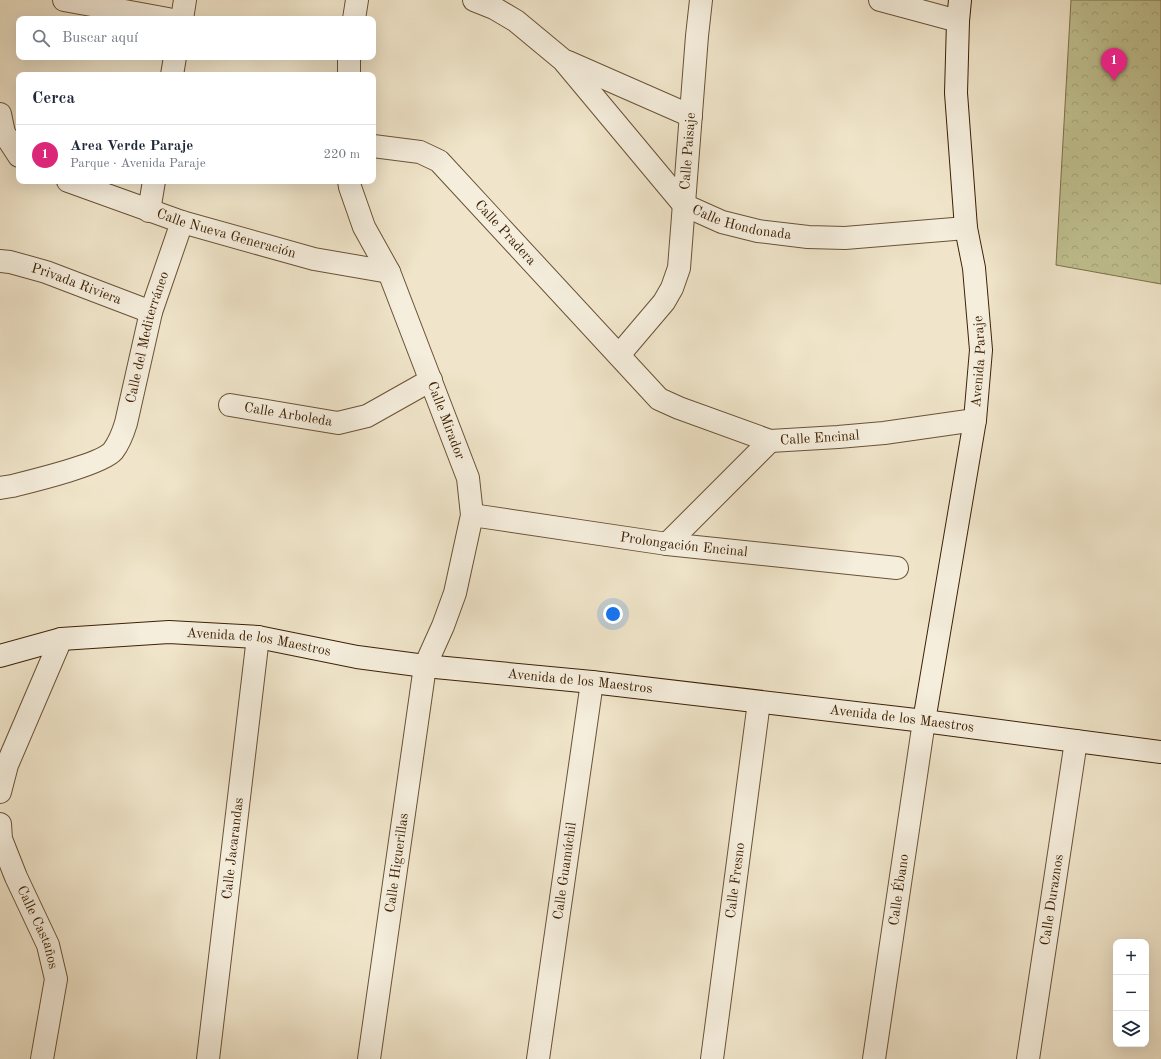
<!DOCTYPE html>
<html lang="es">
<meta charset="utf-8">
<style>
body{margin:0;font-family:"Old Standard TT",serif;background:#f2f2f3;color:#1f2937}
.controls{position:absolute;right:12px;bottom:12px;display:grid;overflow:hidden;border-radius:8px;box-shadow:0 4px 16px #0002}
.controls button{width:36px;height:36px;display:grid;place-items:center;padding:0;border:0;border-bottom:1px solid #e0e1e3;background:#fff;color:#1f2937;font:20px sans-serif}
.you{position:absolute;left:613px;top:614px;width:14px;height:14px;margin:-10px;border:3px solid #fff;border-radius:50%;background:#1a73e8;box-shadow:0 0 0 6px #1a73e833}
.badge{display:grid;place-items:center;width:26px;height:26px;border-radius:50%;background:#db2777;color:#fff;font-size:13px;font-weight:700}
.pin{position:absolute;translate:-50% -33px;filter:drop-shadow(0 1px 2px #0008)}
.pin::after{content:'';position:absolute;top:21px;width:14px;height:12px;background:inherit;clip-path:polygon(0 0,100% 0,50% 100%)}
.list{margin:0;padding:0;list-style:none}
h2{display:flex;justify-content:space-between;align-items:center;height:52px;margin:0;padding:0 16px;font-size:17px}
h2 small{font-size:13px;font-weight:400;color:#747a83}
.list li{display:grid;grid-template-columns:26px 1fr auto;gap:12px;align-items:center;box-sizing:border-box;height:60px;padding:0 16px;border-top:1px solid #e0e1e3}
.list b{display:block;font-size:15px;white-space:nowrap}
.list p{margin:0;font-size:13px;white-space:nowrap;color:#747a83}
.list em{font-size:13px;font-style:normal;color:#747a83}
.icon{flex:none;width:22px;height:22px;fill:none;stroke:currentColor;stroke-width:2;stroke-linecap:round;stroke-linejoin:round}
.map{position:relative;flex:none;width:1161px;height:1059px;overflow:hidden}
.search{position:absolute;background:#fff;box-shadow:0 4px 16px #0002;left:16px;top:16px;width:360px;height:44px;display:flex;align-items:center;gap:10px;box-sizing:border-box;padding:0 14px;border-radius:8px;color:#747a83;font-size:15px}
.panel{position:absolute;background:#fff;box-shadow:0 4px 16px #0002;left:16px;top:72px;width:360px;height:112px;border-radius:8px}
.map>svg:first-child{display:block}
.park{fill:url(#park-crowns);stroke:#7f724b}
.lines{fill:none;stroke-linecap:round;stroke-linejoin:round}
.street-casing{stroke:#6a5236;stroke-width:24}
.secondary-casing{stroke:#3d2104;stroke-width:24}
.street{stroke:#f5eedd;stroke-width:22}
.secondary{stroke:#f5eedd;stroke-width:22}
.labels{text-anchor:middle;dominant-baseline:central;stroke-width:3;stroke-linejoin:round;paint-order:stroke}
.street-label{font-size:14px;fill:#3d2104;stroke:#f5eedd}
</style>
<div class="map">
<svg width="1161" height="1059" viewBox="0 0 1161 1059">
<defs>
<pattern id="park-crowns" width="20" height="18" patternUnits="userSpaceOnUse"><rect width="20" height="18" fill="#c1c292"/><path d="M2 6a3 3 0 1 1 6 0M12 15a3 3 0 1 1 6 0" fill="none" stroke="#a7a67c"/></pattern>
</defs>
<rect width="100%" height="100%" fill="#f0e5ca"/>
<filter id="stains"><feTurbulence type="fractalNoise" baseFrequency=".005" numOctaves="4"/><feColorMatrix values="0 0 0 0 .2 0 0 0 0 .09 0 0 0 0 .02 0 0 0 .5 -.17"/></filter>
<radialGradient id="worn" r=".72"><stop offset=".6" stop-color="#630" stop-opacity="0"/><stop offset="1" stop-color="#630" stop-opacity=".3"/></radialGradient>
<!-- park -->
<polygon class="park" points="1071,0 1161,0 1161,284 1056,265"/>
<g class="lines">
<defs>
<g id="street">
<polyline points="64,0 168,19"/>
<path id="s1" d="M474 0 494 8 516 21 563 60 684 205 722 222 758 231 808 237 845 238 966 228"/>
<polyline points="880,0 958,21"/>
<polyline points="182,19 185,0"/>
<polyline points="354,19 357,0"/>
<polyline points="568,62 691,116"/>
<polyline points="172,75 175,57"/>
<polyline points="349,75 349,57"/>
<polyline points="0,114 4,133 19,156"/>
<path id="s2" d="M373 146 420 152 439 161 659 399 679 408 770 441 838 437 884 433 975 420"/>
<path id="s3" d="M68 181 182 222 314 259 389 272"/>
<path id="s4" d="M349 181 350 187 364 227 389 272 468 478 472 515 455 593 443 626 425 666 369 1059"/>
<polyline points="149,211 154,181"/>
<path id="s5" d="M0 261 10 262 46 272 151 312"/>
<path id="s6" d="M619 355 664 302 672 288 679 268 697 36 701 0"/>
<path id="s7" d="M230 405 338 423 367 416 431 380"/>
<path id="s8" d="M0 488 12 486C32 481 102 464 113 451 119 443 123 433 126 423L151 312 182 222"/>
<path id="s9" d="M472 515 667 544 897 568"/>
<polyline points="667,544 770,441"/>
<polyline points="0,792 7,765 61,639"/>
<path id="s10" d="M0 824 1 839 16 877 48 945 56 979 42 1059"/>
<path id="s11" d="M208 1059 258 637"/>
<path id="s12" d="M538 1059 592 682"/>
<path id="s13" d="M712 1059 759 702"/>
<path id="s14" d="M874 1059 924 721"/>
<path id="s15" d="M1028 1059 1076 741"/>
</g>
<g id="secondary">
<path id="s16" d="M0 656 61 639 169 632 258 637 357 657 425 666 592 682 924 721 1161 752"/>
<path id="s17" d="M924 721 975 420 981 350 974 268 966 228 956 93 958 21 960 0"/>
</g>
</defs>
<!-- street casing -->
<use href="#street" class="street-casing"/>
<!-- secondary casing -->
<use href="#secondary" class="secondary-casing"/>
<!-- street -->
<use href="#street" class="street"/>
<!-- secondary -->
<use href="#secondary" class="secondary"/>
</g>
<g class="labels">
<!-- street labels -->
<g class="street-label">
<text stroke="none"><textPath href="#s6" startOffset="224">Calle Paisaje</textPath></text>
<text stroke="none"><textPath href="#s1" startOffset="358">Calle Hondonada</textPath></text>
<text stroke="none"><textPath href="#s2" startOffset="166">Calle Pradera</textPath></text>
<text stroke="none"><textPath href="#s3" startOffset="167">Calle Nueva Generación</textPath></text>
<text stroke="none"><textPath href="#s5" startOffset="80">Privada Riviera</textPath></text>
<text stroke="none"><textPath href="#s8" startOffset="239">Calle del Mediterráneo</textPath></text>
<text stroke="none"><textPath href="#s17" startOffset="364">Avenida Paraje</textPath></text>
<text stroke="none"><textPath href="#s7" startOffset="59">Calle Arboleda</textPath></text>
<text stroke="none"><textPath href="#s4" startOffset="259">Calle Mirador</textPath></text>
<text stroke="none"><textPath href="#s2" startOffset="561">Calle Encinal</textPath></text>
<text stroke="none"><textPath href="#s9" startOffset="214">Prolongación Encinal</textPath></text>
<text stroke="none"><textPath href="#s16" startOffset="262">Avenida de los Maestros</textPath></text>
<text stroke="none"><textPath href="#s16" startOffset="586">Avenida de los Maestros</textPath></text>
<text stroke="none"><textPath href="#s16" startOffset="910">Avenida de los Maestros</textPath></text>
<text stroke="none"><textPath href="#s11" startOffset="212">Calle Jacarandas</textPath></text>
<text transform="translate(397 863) rotate(-82)">Calle Higuerillas</text>
<text stroke="none"><textPath href="#s12" startOffset="190">Calle Guamúchil</textPath></text>
<text stroke="none"><textPath href="#s13" startOffset="180">Calle Fresno</textPath></text>
<text stroke="none"><textPath href="#s14" startOffset="171">Calle Ébano</textPath></text>
<text stroke="none"><textPath href="#s15" startOffset="161">Calle Duraznos</textPath></text>
<text stroke="none"><textPath href="#s10" startOffset="111">Calle Castaños</textPath></text>
</g>
</g>
<rect width="100%" height="100%" filter="url(#stains)"/>
<rect width="100%" height="100%" fill="url(#worn)"/>
</svg>
<div class="controls">
<button>+</button>
<button>−</button>
<button><svg class="icon" aria-label="layers" viewBox="0 0 24 24"><path d="M12 4l9 5-9 5-9-5zM3 14l9 5 9-5"/></svg></button>
</div>
<div class="you"></div>
<div class="pin badge" style="left:1114px;top:81px">1</div>
<div class="search"><svg class="icon" aria-label="search" viewBox="0 0 24 24"><circle cx="10" cy="10" r="6"/><path d="M15 15l6 6"/></svg>Buscar aquí</div>
<section class="panel">
<h2>Cerca<small></small></h2>
<ul class="list">
<li><span class="badge">1</span><div><b>Area Verde Paraje</b><p>Parque · Avenida Paraje</p></div><em>220 m</em></li>
</ul>
</section>
</div>
